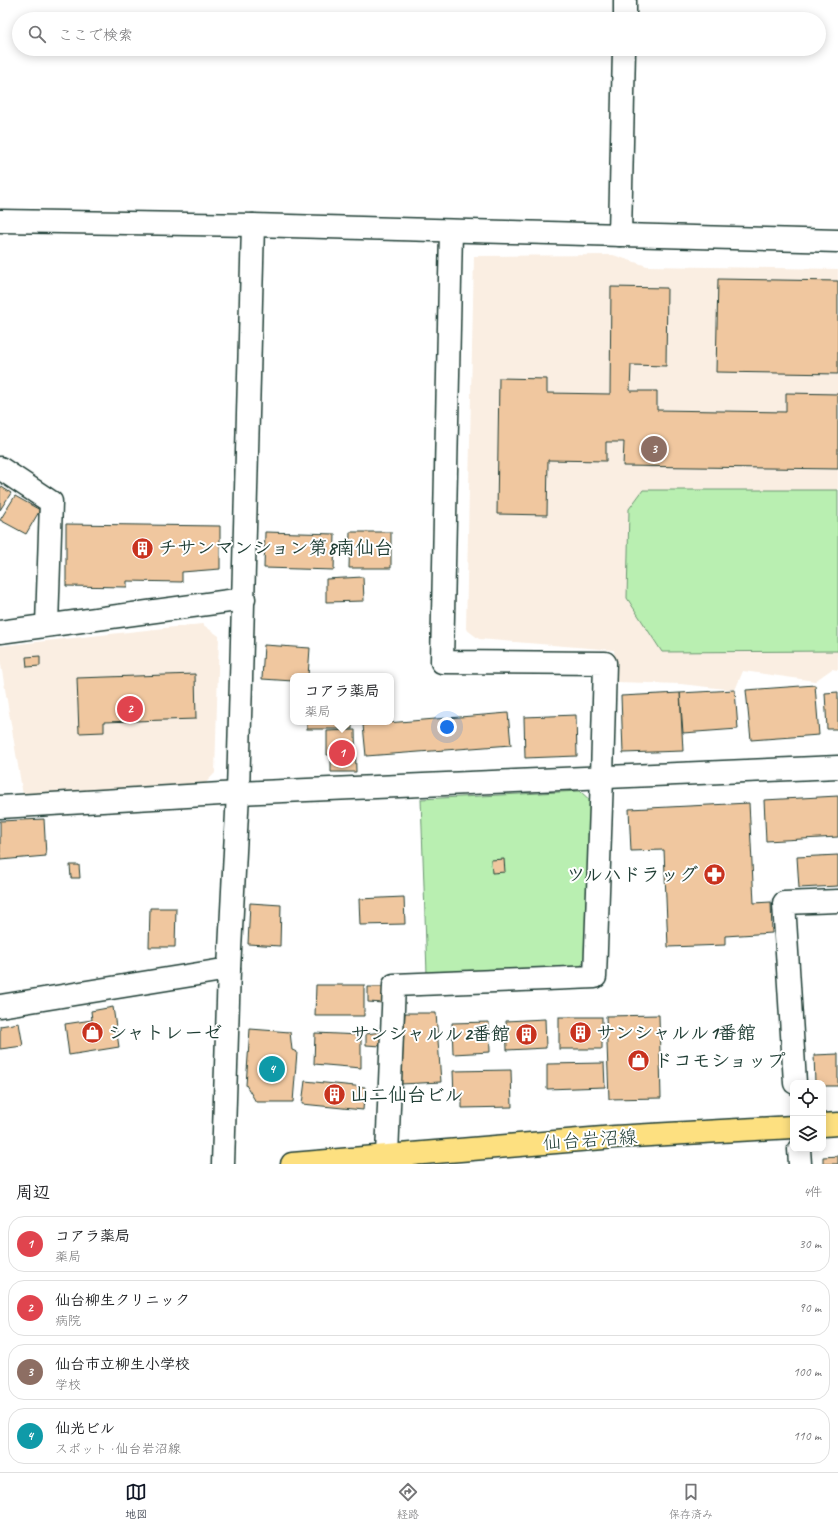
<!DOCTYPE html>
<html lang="ja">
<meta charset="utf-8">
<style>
body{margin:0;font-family:Caveat,"Klee One",sans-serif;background:#f6f6f6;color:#202124}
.controls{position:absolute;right:12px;bottom:12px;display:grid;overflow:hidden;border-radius:8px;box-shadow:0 2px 10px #0003}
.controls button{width:36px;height:36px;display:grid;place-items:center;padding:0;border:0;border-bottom:1px solid #e0e0e0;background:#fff;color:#202124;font:20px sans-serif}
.you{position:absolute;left:447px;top:727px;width:14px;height:14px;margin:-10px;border:3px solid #fff;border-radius:50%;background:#1a73e8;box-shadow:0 0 0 6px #1a73e833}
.badge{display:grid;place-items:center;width:26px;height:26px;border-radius:50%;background:#111827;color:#fff;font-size:13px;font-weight:700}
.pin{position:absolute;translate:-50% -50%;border:2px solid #fff;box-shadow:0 1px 4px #0006}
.popup{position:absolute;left:290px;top:673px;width:104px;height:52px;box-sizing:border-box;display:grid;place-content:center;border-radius:8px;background:#fff;filter:drop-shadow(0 1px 3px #0005);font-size:13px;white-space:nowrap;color:#757577}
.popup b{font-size:15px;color:#202124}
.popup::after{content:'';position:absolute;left:50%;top:100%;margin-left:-8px;border:8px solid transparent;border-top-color:#fff}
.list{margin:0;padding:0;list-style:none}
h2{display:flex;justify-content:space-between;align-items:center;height:52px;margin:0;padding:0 16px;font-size:17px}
h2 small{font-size:13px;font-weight:400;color:#757577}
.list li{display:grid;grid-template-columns:26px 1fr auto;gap:12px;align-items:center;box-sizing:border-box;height:56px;margin:0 8px 8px;padding:0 8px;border:1px solid #e0e0e0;border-radius:16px}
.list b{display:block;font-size:15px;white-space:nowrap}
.list p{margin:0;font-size:13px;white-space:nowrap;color:#757577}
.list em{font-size:13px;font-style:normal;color:#757577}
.icon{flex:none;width:22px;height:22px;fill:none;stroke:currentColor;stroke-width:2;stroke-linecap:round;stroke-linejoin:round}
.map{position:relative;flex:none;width:838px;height:1164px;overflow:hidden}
.search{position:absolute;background:#fff;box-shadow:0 2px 10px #0003;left:12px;right:12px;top:12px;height:44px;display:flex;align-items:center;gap:10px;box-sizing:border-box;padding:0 14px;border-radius:22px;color:#757577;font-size:15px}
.sheet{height:308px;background:#fff}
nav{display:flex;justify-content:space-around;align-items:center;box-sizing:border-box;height:56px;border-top:1px solid #e0e0e0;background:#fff;font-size:11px;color:#757577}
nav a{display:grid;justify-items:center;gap:2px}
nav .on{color:#111827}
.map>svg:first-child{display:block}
.built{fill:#faeee2}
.green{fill:#b9efb1;stroke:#6c9672}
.building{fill:#f0c79f;stroke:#1f3d34}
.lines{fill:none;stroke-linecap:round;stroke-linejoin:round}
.street-casing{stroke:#1f3d34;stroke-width:25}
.secondary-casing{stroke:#1f3d34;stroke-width:25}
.primary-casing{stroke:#1f3d34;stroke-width:25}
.street{stroke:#fff;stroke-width:22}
.secondary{stroke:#fff;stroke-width:22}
.primary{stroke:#fde080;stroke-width:22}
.labels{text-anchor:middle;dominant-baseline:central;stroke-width:4;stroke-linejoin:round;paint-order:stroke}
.poi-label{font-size:19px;font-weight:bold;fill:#1f3d34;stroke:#fff;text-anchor:start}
.street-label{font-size:19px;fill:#1f3d34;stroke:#fff}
</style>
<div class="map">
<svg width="838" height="1164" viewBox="0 0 838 1164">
<rect width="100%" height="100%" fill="#fff"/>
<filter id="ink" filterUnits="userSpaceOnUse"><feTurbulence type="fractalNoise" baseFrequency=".025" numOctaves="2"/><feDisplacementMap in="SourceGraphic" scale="8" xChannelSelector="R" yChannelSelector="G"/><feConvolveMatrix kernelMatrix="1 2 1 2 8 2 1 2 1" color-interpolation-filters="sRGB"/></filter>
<g filter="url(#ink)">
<!-- built -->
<g class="built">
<polygon points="613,255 647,266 838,269 838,670 832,669 815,681 743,671 735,690 681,684 617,682 614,650 479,639 466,629 474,256"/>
<polygon points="202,624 219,636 215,773 200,789 23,795 0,659 0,646"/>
</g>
<!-- green -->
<g class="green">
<polygon points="643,490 838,490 838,651 662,652 627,598 629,509"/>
<polygon points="580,791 594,804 588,957 579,968 427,974 421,799"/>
</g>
<!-- building -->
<g class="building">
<polygon points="718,279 838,281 838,374 716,372"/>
<polygon points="611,287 667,288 666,366 631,365 630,391 657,391 657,410 786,412 786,393 838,394 838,469 623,466 624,442 606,442 606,461 548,460 547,515 497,514 499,378 547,379 547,393 610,394"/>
<polygon points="0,486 11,493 0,510"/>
<polygon points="15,496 40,510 26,534 0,520"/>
<polygon points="66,524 220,526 220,569 182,572 182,582 127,581 127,587 66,586"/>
<polygon points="265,532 335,534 334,570 264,568"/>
<polygon points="350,532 391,532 391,568 349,568"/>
<polygon points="363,577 364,601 326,602 326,579"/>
<polygon points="264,645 310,648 308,676 293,676 293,681 262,679"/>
<polygon points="40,656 40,666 27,667 26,657"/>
<polygon points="195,674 196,719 104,722 104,732 79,733 77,678"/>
<polygon points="815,685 819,735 751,740 746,690"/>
<polygon points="735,690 738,729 683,733 680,693"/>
<polygon points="838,692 838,729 827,729 825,693"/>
<polygon points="680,693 683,751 623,753 621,696"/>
<polygon points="508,713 511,745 366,756 363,725"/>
<polygon points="576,715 577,756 525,758 524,717"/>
<rect x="307" y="722" width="45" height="7"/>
<polygon points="355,730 356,772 331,772 331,755 327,755 327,731"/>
<polygon points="838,796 838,837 766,841 764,800"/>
<polygon points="749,803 754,903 771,902 772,933 725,936 725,945 668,947 664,850 631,851 629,809"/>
<polygon points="44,819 46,856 0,860 0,821"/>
<polygon points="838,855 838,886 799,888 797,857"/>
<polygon points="504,859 505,872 492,873 491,860"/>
<polygon points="70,865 79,865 80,878 71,878"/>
<polygon points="404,897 405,924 360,925 359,899"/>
<polygon points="250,903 281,905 280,946 248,944"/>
<polygon points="150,908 176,908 175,947 149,947"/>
<polygon points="316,985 364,985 364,1016 315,1016"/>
<polygon points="368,987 384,987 383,1003 368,1002"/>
<polygon points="113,1007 119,1047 69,1055 65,1024 92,1020 91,1011"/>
<polygon points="405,1013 436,1013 441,1082 401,1084"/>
<polygon points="659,1015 661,1098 609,1099 606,1016"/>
<rect x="559" y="1017" width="43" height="32"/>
<polygon points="545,1019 546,1048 507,1050 506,1021"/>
<polygon points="489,1022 490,1052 453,1054 452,1023"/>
<polygon points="19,1023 23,1046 0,1049 0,1026"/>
<polygon points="250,1029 290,1032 292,1050 297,1052 293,1102 256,1102 246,1085"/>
<polygon points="381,1032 381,1046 366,1045 366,1034"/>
<polygon points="315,1033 361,1035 361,1068 314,1064"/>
<polygon points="838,1054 838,1086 823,1086 823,1083 815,1083 814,1055"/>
<polygon points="604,1063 605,1087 547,1089 547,1064"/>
<polygon points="511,1070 512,1107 462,1108 462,1095 454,1095 453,1071"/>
<polygon points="305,1081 365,1087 363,1110 302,1104"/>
<polygon points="838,1156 838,1164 823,1164 823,1157"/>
</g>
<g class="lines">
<defs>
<g id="street">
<polyline points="625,19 625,0"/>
<polyline points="620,235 624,49"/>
<polyline points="0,468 51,502 47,625"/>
<polyline points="0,1006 229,969"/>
<polyline points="795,1083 784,903 838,901"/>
<polyline points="799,1149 800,1164"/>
<polyline points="387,1155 394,985 595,977 602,777"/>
</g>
<g id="secondary">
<polyline points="0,221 253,225 838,241"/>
<polyline points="451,231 442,662 605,663 602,777"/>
<polyline points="0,632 244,599"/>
<polyline points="0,807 238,793 838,767"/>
<polyline points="223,1164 229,969 238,793 253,225"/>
</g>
<g id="primary">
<polyline points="823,1125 838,1124"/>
<polyline points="292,1164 615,1137 793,1127"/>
</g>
</defs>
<!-- street casing -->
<use href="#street" class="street-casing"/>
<!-- secondary casing -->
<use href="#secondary" class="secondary-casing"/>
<!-- primary casing -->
<use href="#primary" class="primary-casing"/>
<!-- street -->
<use href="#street" class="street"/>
<!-- secondary -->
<use href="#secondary" class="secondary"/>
<!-- primary -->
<use href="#primary" class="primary"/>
</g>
</g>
<!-- icons -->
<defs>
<symbol id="building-disc" viewBox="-11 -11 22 22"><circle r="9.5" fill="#c8321e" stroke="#fff"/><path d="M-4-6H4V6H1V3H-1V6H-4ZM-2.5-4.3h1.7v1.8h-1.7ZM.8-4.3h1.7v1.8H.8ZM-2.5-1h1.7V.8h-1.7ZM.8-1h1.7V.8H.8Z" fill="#fff"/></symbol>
<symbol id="pharmacy-disc" viewBox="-11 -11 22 22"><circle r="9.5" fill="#c8321e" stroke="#fff"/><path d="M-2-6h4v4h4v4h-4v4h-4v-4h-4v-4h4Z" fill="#fff"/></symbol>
<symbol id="shop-disc" viewBox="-11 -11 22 22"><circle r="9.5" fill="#c8321e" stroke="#fff"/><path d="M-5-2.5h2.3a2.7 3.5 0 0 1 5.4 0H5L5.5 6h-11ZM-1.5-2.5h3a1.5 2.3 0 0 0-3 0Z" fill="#fff"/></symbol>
</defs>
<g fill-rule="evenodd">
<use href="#building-disc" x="130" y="536" width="25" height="25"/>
<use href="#pharmacy-disc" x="702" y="862" width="25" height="25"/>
<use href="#shop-disc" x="80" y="1020" width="25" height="25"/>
<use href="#building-disc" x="568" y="1020" width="25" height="25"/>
<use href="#building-disc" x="514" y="1022" width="25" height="25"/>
<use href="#shop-disc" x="626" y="1048" width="25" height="25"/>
<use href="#building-disc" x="322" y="1082" width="25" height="25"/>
</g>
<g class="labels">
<!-- poi labels -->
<g class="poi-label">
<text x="158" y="548">チサンマンション第8南仙台</text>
<text x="698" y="875" text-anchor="end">ツルハドラッグ</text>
<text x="108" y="1033">シャトレーゼ</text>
<text x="596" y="1033">サンシャルル1番館</text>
<text x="510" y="1034" text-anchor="end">サンシャルル2番館</text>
<text x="654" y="1061">ドコモショップ</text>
<text x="350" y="1095">山二仙台ビル</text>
</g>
<!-- street labels -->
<g class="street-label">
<text transform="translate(590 1140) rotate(-4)">仙台岩沼線</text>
</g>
</g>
</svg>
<div class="controls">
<button><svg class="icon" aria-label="locate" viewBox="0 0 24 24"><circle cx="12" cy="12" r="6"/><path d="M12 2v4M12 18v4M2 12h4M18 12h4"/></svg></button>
<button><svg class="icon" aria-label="layers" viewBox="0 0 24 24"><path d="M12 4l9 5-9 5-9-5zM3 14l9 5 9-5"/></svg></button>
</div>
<div class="you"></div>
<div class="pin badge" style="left:342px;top:753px;background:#e0444e">1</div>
<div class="popup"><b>コアラ薬局</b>薬局</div>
<div class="pin badge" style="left:130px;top:709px;background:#e0444e">2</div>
<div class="pin badge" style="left:654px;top:449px;background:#8d6e63">3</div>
<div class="pin badge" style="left:272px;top:1069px;background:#0f9aa8">4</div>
<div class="search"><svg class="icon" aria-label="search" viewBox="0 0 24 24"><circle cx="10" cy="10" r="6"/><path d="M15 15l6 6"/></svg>ここで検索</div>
</div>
<section class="sheet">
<h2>周辺<small>4件</small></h2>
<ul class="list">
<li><span class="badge" style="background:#e0444e">1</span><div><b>コアラ薬局</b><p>薬局</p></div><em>30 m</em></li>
<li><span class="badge" style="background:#e0444e">2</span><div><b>仙台柳生クリニック</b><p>病院</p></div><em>90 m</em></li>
<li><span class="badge" style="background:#8d6e63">3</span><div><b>仙台市立柳生小学校</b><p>学校</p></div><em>100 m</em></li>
<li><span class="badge" style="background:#0f9aa8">4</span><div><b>仙光ビル</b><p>スポット · 仙台岩沼線</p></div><em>110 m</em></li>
</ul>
</section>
<nav>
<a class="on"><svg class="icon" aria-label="map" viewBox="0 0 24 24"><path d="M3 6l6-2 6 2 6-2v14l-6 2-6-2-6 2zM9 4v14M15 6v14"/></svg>地図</a>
<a><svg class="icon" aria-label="directions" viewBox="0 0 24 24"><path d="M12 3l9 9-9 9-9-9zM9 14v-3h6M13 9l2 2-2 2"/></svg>経路</a>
<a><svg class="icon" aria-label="saved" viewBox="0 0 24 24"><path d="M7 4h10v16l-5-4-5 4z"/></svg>保存済み</a>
</nav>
